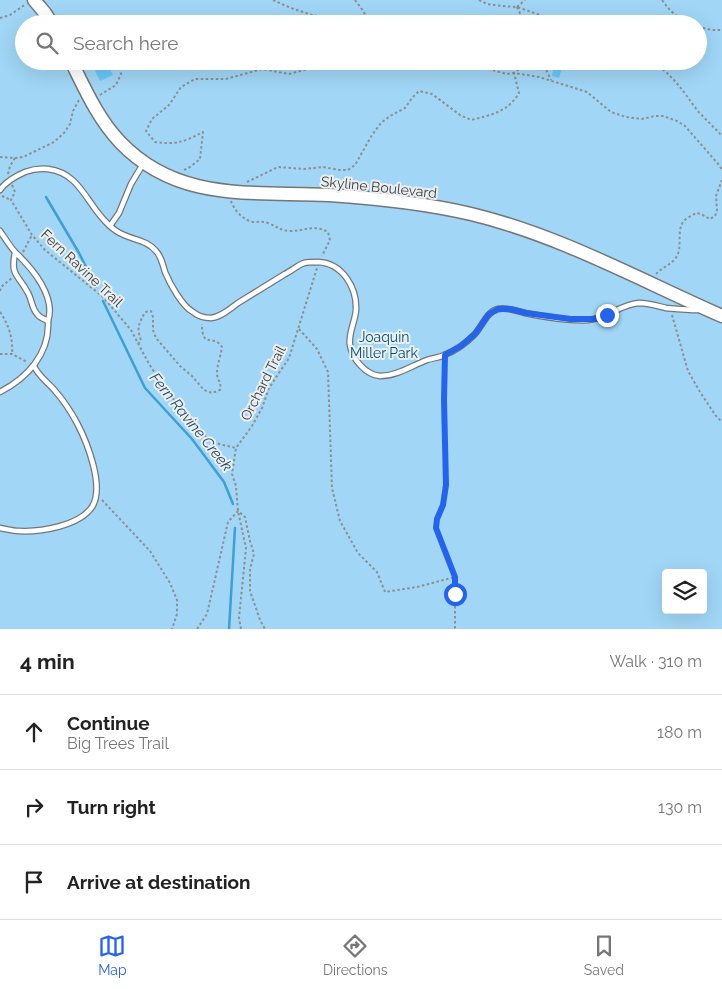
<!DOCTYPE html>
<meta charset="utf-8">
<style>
body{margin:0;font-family:Raleway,sans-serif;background:#f2f2f2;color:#222}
.controls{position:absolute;right:15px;bottom:15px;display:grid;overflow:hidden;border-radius:5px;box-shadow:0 5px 20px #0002}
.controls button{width:45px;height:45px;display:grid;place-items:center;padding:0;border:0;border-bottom:1px solid #e0e0e0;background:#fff;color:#222;font:25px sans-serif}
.stop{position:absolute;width:15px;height:15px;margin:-11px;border:4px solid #2563eb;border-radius:50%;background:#fff}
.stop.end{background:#2563eb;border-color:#fff;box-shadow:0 1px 5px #0008}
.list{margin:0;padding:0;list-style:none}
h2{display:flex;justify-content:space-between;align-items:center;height:65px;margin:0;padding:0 20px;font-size:21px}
h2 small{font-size:16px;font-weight:400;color:#767676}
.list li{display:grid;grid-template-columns:32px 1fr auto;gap:15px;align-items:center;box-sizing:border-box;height:75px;padding:0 20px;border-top:1px solid #e0e0e0}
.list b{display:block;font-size:19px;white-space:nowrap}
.list p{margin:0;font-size:16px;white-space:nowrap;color:#767676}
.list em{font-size:16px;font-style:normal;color:#767676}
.icon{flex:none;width:28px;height:28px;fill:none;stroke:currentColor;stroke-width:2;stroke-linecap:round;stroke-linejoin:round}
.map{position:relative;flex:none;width:722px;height:629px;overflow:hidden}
.search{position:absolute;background:#fff;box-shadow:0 5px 20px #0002;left:15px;right:15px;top:15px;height:55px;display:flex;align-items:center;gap:12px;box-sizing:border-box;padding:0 18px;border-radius:28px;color:#767676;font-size:19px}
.sheet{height:290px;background:#fff}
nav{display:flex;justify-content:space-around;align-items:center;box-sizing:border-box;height:70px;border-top:1px solid #e0e0e0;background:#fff;font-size:14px;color:#767676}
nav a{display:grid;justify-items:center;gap:2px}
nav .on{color:#2563eb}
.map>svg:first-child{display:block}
.green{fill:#a1d6f6;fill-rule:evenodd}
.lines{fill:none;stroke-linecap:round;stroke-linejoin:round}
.stream{stroke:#3e9fd2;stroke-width:2.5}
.building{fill:#69c7fb}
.lane-casing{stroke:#737678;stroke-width:7}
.secondary-casing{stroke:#737678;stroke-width:15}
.path{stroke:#8c8f90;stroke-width:2;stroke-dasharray:2.5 2.5;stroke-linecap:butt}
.lane{stroke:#fff;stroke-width:4.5}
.secondary{stroke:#fff;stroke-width:12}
.route{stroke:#2563eb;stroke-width:6}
.labels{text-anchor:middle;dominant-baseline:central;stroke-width:4;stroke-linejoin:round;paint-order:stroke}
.street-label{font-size:14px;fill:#3b3d3d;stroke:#ebeff1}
.park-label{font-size:14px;fill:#005173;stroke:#ebeff1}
.water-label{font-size:15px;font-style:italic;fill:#21495f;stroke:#ebeff1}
</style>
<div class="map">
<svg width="722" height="629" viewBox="0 0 722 629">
<rect width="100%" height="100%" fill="#dee2e4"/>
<!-- green -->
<path class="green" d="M0 0H722V629H0ZM24 24H698V61H24ZM666 573H703V610H666Z"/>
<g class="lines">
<!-- stream -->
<g class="stream">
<polyline points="46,197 79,253 96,287"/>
<polyline points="103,301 145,388 192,439 224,482 233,504"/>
<polyline points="229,629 235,528"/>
</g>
</g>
<!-- building -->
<g class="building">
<polygon points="555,62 563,64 559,78 552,76"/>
<polygon points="107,64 113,75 100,81 95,71"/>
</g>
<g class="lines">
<defs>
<g id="lane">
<path d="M0 190C6 181 16 176 25 172 33 169 40 168 48 169 81 173 87 206 109 225 113 229 119 233 124 235 135 240 148 241 156 251 161 256 163 265 165 272 170 284 182 306 193 312 198 316 205 318 211 318 221 317 230 309 238 303 254 293 269 284 285 274 291 271 298 265 304 263 308 262 314 262 318 262 342 263 357 287 356 310 355 322 348 334 350 345 352 359 366 375 380 376 397 376 411 366 427 360 432 358 439 358 444 355 455 351 466 343 474 335 482 327 486 312 498 309 507 307 517 311 525 313 545 317 567 321 588 320 606 319 621 304 639 303 648 303 658 306 666 308 677 309 687 310 698 310"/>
<polyline points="110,226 119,213 131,184 143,164"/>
<path d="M0 231C5 238 10 247 16 253 33 269 56 297 48 321 45 319 40 318 38 315 32 310 32 300 28 293 19 275 10 276 15 253"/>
<path d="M0 392C27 378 50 354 48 321"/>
<path d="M0 528C6 529 13 531 19 531 41 532 79 526 92 507 105 487 87 442 77 423 71 412 64 401 56 392 49 383 38 376 34 366"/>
</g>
<g id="secondary">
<polyline points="34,0 45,13 52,24"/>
<path d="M71 61C85 89 98 119 120 142 178 203 253 191 329 195 376 198 424 203 471 214 559 235 640 280 722 316"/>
</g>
</defs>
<!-- lane casing -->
<use href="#lane" class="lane-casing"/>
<!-- secondary casing -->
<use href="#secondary" class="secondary-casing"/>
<!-- path -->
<g class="path">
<polyline points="273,0 291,8 312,15 330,18 345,24"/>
<polyline points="355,0 364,12 368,24"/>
<polyline points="479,0 487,4 502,6 517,7 543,16 560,24"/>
<path d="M662 0C670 11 677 18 690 24"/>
<polyline points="517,7 525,24"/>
<polyline points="517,7 525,0"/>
<polyline points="0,18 10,15 26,4"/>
<polyline points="698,27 712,30 722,30"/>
<polyline points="459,61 507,74 514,73 539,77 587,92 611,112 626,117 642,119 655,116 663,116 677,121 685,126 719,165 722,170"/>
<polyline points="542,61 551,80"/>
<path d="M650 61C672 73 683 91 697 110 705 119 714 127 722 136"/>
<polyline points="100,95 116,85 121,74 117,61"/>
<polyline points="0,157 15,158 23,157 54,142 64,133 70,124 73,111 79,100"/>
<path d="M184 170 190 167 200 159 203 132C184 142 176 145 155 142L146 131 152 119 169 105 181 87 195 79H226L262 69 289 74 323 65 326 61"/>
<polyline points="8,174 10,166 15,158"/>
<path d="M247 182 278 167 304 169 323 167 340 170H348L355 165 372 135 381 123 390 116 405 108 412 98 419 91 432 94 460 115 471 120C491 115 508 112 519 93L514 73 523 66 526 61"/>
<polyline points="12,185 15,192 11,200 32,235 45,250 103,297 131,330 149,364 167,391 190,420 207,438 219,444 236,448"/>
<polyline points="2,196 11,200"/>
<path d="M231 201C234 210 243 220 253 222 258 222 263 221 268 223 276 226 281 231 290 231 305 231 313 224 328 232L330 240 322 256"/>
<polyline points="23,252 32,235"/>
<path d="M656 274C662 267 672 265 677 256 683 245 675 228 686 219 689 217 693 215 696 213L701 214 710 219 715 216 717 210 716 196 722 180"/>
<polyline points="0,291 1,287 12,278"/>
<path d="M0 312C9 325 13 338 12 354"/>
<polyline points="672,315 688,371 700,392 716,416 722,422"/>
<polyline points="299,329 317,349 328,372 332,488 340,521 358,553 377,572 385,592 417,587 455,577"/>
<path d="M138 344 141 340C136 327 139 324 145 312L151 311 153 317V330L156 338 180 366 192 376 204 390 212 393 220 390C222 382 217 381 217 373 217 365 221 355 222 347 213 333 202 350 202 324"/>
<polyline points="0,354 12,354 27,362"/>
<polyline points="445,361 444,399 446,485 443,505 437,519 436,528 455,577 455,629"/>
<polyline points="102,500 150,551 170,583 177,600 177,614 172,629"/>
<polyline points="197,629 207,614 228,522 238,511 245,517 250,541 254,554 250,569 250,591 260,620 265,629"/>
<polyline points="241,629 239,618 246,548 238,511 236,486 232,474 236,448 252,426 262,408 269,388 289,358 317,268"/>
</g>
<!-- lane -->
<use href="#lane" class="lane"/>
<!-- secondary -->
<use href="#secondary" class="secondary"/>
</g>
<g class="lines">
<!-- route -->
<polyline class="route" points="455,594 455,577 436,528 437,519 443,505 446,485 444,400 445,355 461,346 475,334 489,314 498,309 510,309 526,313 570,319 597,319 607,315"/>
</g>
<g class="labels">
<!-- street labels -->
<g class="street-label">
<text transform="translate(379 187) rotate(6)">Skyline Boulevard</text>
<text transform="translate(82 268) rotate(43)">Fern Ravine Trail</text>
<text transform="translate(263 383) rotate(-63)">Orchard Trail</text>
</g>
<!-- park labels -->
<g class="park-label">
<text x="384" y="337">Joaquin<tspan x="384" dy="16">Miller Park</tspan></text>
</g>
<!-- water labels -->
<g class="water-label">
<text transform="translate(191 422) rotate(51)">Fern Ravine Creek</text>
</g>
</g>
</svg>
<div class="controls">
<button><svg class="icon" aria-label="layers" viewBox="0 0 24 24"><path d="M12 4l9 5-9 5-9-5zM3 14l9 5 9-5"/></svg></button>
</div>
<div class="stop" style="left:455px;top:594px"></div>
<div class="stop end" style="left:607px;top:315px"></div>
<div class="search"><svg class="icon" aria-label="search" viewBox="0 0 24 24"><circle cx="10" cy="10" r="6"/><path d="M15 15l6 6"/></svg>Search here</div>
</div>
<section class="sheet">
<h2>4 min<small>Walk · 310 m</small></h2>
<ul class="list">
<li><svg class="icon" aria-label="ahead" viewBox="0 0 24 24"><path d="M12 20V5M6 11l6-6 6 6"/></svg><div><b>Continue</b><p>Big Trees Trail</p></div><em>180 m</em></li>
<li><svg class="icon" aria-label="right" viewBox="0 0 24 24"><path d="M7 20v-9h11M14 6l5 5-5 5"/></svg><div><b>Turn right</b></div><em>130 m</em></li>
<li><svg class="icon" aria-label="arrive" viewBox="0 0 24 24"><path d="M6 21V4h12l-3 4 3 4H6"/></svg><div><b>Arrive at destination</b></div></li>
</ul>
</section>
<nav>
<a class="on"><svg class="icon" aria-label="map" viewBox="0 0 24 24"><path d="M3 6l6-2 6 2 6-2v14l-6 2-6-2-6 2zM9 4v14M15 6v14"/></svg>Map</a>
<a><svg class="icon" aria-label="directions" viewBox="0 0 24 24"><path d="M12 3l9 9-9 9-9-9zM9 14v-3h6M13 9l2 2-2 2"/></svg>Directions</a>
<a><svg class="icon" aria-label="saved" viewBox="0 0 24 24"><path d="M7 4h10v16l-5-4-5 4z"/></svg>Saved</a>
</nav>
